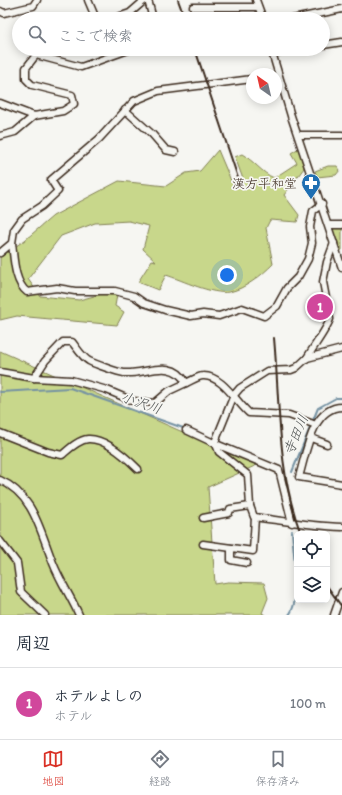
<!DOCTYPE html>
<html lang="ja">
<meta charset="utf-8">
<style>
body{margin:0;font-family:Itim,"Klee One",sans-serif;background:#f6f6f7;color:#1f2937}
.controls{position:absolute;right:12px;bottom:12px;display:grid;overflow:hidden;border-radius:6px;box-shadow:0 2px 10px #0003}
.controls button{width:36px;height:36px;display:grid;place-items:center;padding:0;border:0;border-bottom:1px solid #e0e1e3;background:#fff;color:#1f2937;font:20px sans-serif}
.compass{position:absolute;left:246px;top:68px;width:36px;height:36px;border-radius:50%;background:#fff;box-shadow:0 2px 10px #0003;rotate:326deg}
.you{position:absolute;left:227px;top:275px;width:14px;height:14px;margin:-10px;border:3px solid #fff;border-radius:50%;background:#1a73e8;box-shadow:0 0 0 6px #1a73e833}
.badge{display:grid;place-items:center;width:26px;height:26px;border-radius:50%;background:#d93025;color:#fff;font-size:13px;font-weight:700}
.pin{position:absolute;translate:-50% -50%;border:2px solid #fff;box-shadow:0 1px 4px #0006}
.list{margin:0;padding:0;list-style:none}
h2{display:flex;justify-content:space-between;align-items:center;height:52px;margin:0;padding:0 16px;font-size:17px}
h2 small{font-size:13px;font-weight:400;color:#747a83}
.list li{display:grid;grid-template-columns:26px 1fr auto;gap:12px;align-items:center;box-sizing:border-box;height:72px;padding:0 16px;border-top:1px solid #e0e1e3}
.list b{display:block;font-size:15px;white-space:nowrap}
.list p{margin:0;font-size:13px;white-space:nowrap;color:#747a83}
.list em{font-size:13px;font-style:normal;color:#747a83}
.icon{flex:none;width:22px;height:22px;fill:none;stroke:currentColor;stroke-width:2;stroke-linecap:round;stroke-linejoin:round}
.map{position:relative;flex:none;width:342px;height:615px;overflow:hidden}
.search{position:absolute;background:#fff;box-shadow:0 2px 10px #0003;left:12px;right:12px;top:12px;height:44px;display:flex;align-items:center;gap:10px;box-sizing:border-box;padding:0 14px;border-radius:22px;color:#747a83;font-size:15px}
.sheet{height:124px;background:#fff}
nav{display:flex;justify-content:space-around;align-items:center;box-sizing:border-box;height:56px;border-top:1px solid #e0e1e3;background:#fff;font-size:11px;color:#747a83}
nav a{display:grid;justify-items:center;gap:2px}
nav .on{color:#d93025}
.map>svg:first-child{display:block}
.green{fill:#c8d78b;stroke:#828054}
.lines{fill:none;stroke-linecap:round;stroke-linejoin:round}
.stream{stroke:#7592a3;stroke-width:2}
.minor-casing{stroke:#3b2a1e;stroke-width:9}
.minor{stroke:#f6f6f2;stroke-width:6}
.rail{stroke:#3b2a1e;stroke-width:2}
.labels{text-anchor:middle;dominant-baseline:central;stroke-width:3.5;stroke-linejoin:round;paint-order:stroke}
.poi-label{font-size:13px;fill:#3b2a1e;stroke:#f6f6f2;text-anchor:end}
.water-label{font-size:14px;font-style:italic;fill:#535656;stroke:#f6f6f2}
</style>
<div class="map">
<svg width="342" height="615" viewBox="0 0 342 615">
<rect width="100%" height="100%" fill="#f6f6f2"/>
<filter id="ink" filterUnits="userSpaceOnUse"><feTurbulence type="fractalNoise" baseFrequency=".025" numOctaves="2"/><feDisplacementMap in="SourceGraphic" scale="8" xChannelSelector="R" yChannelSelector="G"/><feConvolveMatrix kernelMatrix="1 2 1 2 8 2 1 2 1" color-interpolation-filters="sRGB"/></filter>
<g filter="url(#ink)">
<!-- green -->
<g class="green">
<path d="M299 148 304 168 284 195 299 215 297 222 270 220 266 228 273 264C262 275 245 289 229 292 212 295 182 280 166 275L158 290 138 282 152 260 156 261 143 249 149 226 129 221 95 223 61 236 28 279 40 296 79 300 102 294 117 295 115 306 124 312 117 325 17 316 0 320V257L25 240 53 216 119 181 166 186 186 173 200 171 218 150 232 183 243 179 235 157 242 154C254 161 262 173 274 178L297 163 291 153Z"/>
<polygon points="328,166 337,166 340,170 336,175 317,177 315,171"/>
<polygon points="342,227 342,250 339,251 332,228"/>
<polygon points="0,351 257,465 208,487 215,584 228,582 264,583 268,598 262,613 265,615 0,615"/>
</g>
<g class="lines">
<!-- stream -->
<g class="stream">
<polyline points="0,392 70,388 186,429"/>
<polyline points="292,472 318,408 336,398 342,398"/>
<path d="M289 615C302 599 293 552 292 531"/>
</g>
<defs>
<g id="minor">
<polyline points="88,0 96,19"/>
<polyline points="148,0 153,19"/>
<polyline points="256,0 263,19"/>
<polyline points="193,7 258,7"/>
<polyline points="0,11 4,13 33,6 37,0"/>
<polyline points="112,19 130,13 145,0"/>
<polyline points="293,19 342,9"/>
<polyline points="323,45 342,42"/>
<polyline points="271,49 291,116 342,268"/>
<polyline points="272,53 295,49"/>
<polyline points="0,103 34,116 63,111 74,104 72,95 32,85 26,79 26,68 36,55 81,67 131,49"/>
<polyline points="125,110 152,134 166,150 175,152"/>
<polyline points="298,135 342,135"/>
<polyline points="0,136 15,132 34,116"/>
<polyline points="329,225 342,225"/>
<path d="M12 243C14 258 14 282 27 292L57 288 75 291H115L134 296 144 303 165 310 191 316 203 314 219 316 242 308 264 316 277 306 287 288 298 277 308 259 312 243 310 227 313 211 322 204"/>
<polyline points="0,253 12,243 14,230 22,219 42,206 58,191 51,180 99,139 134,101 158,91 252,79"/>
<path d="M342 349 307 358 296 368 291 370 267 371 240 388 234 395 215 442 219 452 248 475 250 506 254 517C284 521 312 526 342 527"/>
<path d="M307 358C313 347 327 329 330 319L323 282 327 262 334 243"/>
<polyline points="0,372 34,378 71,380 107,390 133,401 155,403 169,391 186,383"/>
<path d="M34 378 45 361 63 342H72C77 348 82 357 89 361 95 364 117 372 124 373 145 375 173 357 186 383 191 381 198 376 203 376 222 375 237 403 249 413L289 415 316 425"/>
<path d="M342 407C312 407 306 454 299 477L342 484"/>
<polyline points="186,430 216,444 279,470 292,523"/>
<path d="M0 433 48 452 62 455C69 449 78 440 88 439 105 438 127 458 138 469"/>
<polyline points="311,438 327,444"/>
<path d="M0 480C34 495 40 531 53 563 60 581 71 597 79 615"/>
<polyline points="203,518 229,513 230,509 250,506"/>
<polyline points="0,541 17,563 21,592 45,615"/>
<polyline points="203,544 253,551 255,517"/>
<polyline points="231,548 231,560 247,563"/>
<polyline points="334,615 342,592"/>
</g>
</defs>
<!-- minor casing -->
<use href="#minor" class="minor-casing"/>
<!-- minor -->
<use href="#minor" class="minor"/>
<!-- rail -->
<g class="rail">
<polyline points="178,0 185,19"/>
<polyline points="195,49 239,181"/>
<path d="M274 338C280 404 277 471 301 534"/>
<polyline points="327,586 342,607"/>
</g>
</g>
</g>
<!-- icons -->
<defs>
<symbol id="pharmacy-pin" viewBox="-11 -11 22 30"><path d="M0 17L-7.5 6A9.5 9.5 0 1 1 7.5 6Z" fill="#1f6fb2" stroke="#f6f6f2"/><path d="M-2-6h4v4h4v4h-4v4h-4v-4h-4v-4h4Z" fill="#fff"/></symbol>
</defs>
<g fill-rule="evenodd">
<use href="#pharmacy-pin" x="300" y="172" width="22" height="30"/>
</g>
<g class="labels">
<!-- poi labels -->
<g class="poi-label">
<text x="297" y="183">漢方平和堂</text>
</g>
<!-- water labels -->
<g class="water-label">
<text transform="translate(141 403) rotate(19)">小沢川</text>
<text transform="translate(296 435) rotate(-67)">寺田川</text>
</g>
</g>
</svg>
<div class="controls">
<button><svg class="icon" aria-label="locate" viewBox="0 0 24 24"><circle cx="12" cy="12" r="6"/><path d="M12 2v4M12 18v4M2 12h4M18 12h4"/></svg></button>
<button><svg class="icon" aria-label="layers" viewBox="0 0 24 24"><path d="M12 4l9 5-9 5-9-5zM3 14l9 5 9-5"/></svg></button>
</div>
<svg class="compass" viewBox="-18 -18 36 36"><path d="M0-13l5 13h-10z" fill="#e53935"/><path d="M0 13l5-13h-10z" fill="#747a83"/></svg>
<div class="you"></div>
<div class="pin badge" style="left:320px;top:307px;background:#d1479c">1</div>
<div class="search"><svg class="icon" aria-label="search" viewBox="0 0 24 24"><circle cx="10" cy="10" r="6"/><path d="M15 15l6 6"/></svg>ここで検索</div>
</div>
<section class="sheet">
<h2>周辺<small></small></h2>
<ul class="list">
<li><span class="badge" style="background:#d1479c">1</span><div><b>ホテルよしの</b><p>ホテル</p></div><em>100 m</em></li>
</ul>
</section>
<nav>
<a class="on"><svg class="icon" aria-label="map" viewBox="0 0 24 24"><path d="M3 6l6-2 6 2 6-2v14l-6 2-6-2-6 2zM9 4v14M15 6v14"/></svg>地図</a>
<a><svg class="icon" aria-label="directions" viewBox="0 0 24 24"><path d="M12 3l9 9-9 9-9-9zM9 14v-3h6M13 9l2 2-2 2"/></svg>経路</a>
<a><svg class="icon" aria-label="saved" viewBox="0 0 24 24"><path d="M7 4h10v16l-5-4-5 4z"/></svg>保存済み</a>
</nav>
